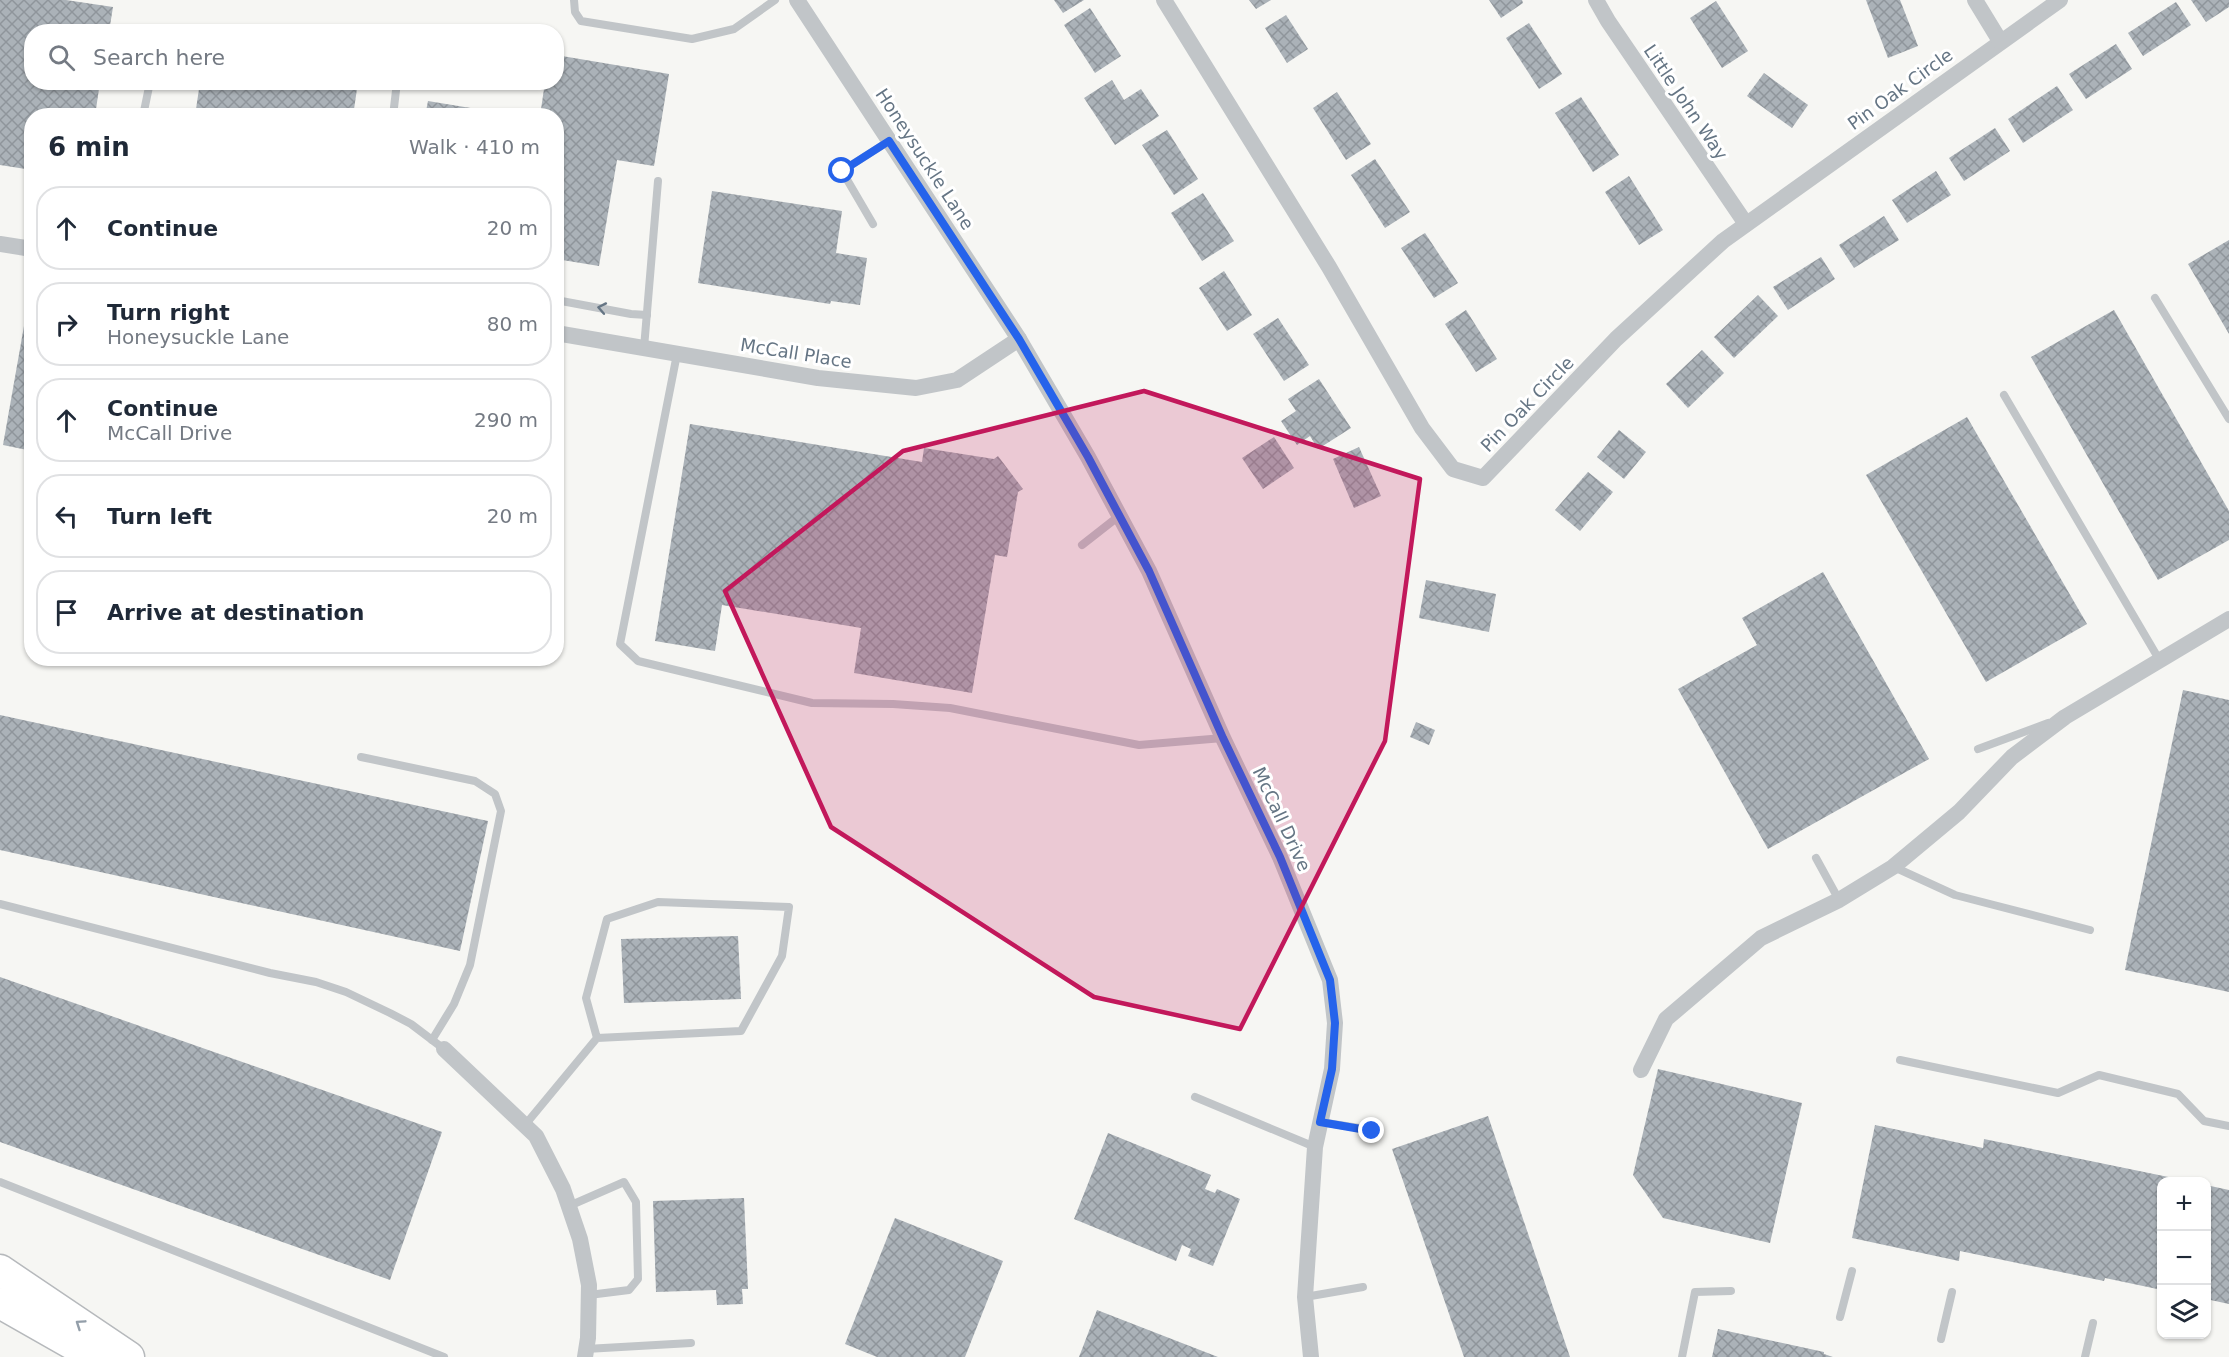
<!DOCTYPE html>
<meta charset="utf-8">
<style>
body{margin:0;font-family:"DejaVu Sans",sans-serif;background:#f6f6f7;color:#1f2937}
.controls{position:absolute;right:18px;bottom:18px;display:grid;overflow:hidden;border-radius:12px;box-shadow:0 2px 4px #0004}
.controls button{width:54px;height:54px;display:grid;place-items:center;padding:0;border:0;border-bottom:2px solid #e0e1e3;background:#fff;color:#1f2937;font:30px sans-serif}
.stop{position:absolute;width:18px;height:18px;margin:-14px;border:4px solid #2563eb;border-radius:50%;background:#fff}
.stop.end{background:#2563eb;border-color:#fff;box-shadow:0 2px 6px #0008}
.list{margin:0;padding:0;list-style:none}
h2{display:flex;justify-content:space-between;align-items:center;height:78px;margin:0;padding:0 24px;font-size:26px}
h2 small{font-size:20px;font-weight:400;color:#747a83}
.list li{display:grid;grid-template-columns:39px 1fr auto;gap:18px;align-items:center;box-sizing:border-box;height:84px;margin:0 12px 12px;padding:0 12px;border:2px solid #e0e1e3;border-radius:24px}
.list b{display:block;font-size:22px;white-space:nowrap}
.list p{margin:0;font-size:20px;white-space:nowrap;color:#747a83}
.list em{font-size:20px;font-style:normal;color:#747a83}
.icon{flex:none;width:33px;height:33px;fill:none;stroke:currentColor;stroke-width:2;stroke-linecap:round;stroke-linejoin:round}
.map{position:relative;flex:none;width:2229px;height:1357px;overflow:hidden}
.search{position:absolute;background:#fff;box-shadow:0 2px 4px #0004;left:24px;top:24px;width:540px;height:66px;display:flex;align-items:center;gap:15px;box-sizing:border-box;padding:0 21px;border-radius:24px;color:#747a83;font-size:22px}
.panel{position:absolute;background:#fff;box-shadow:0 2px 4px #0004;left:24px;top:108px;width:540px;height:558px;border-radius:24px}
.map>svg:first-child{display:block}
.building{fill:url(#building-cross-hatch)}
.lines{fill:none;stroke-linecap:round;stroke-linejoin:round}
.highway-casing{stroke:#b6b9bc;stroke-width:33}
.lane{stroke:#c1c5c8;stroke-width:8}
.street{stroke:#c1c5c8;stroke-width:16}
.highway{stroke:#fff;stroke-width:30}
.oneway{stroke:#657584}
.oneway2{stroke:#939ea9}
.route{stroke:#2563eb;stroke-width:8}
.marked{fill:#c2185b;fill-opacity:0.2;stroke:#c2185b;stroke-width:4.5;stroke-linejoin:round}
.labels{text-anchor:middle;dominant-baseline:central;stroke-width:6;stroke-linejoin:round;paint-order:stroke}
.street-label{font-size:18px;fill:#657584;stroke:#fff}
</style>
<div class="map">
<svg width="2229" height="1357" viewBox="0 0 2229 1357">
<defs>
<pattern id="building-cross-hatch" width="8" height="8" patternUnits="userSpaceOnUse" patternTransform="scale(1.5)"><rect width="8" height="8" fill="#abb2b8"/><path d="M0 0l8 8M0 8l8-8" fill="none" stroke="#8f959b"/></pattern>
</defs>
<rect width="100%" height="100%" fill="#f6f6f3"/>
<!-- building -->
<g class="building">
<polygon points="0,0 66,0 113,7 109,32 32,32 32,82 100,82 95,116 32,116 32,170 0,165"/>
<polygon points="1054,0 1084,0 1063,13"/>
<polygon points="1249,0 1271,0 1256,9"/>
<polygon points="1489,0 1522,0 1523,3 1501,18"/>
<polygon points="1866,0 1900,0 1918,46 1888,58"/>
<polygon points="2191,0 2229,0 2229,7 2206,22"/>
<polygon points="1716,1 1748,51 1722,68 1690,18"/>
<polygon points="2176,2 2191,25 2143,56 2128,33"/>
<polygon points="1090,8 1121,56 1095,73 1064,25"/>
<polygon points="1286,15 1308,49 1287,63 1265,28"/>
<polygon points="1529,23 1562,74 1539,89 1506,38"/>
<polygon points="2116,44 2132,69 2086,99 2069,74"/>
<polygon points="556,55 669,74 654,166 617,160 599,266 556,259 556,116 540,116 545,82 556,82"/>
<polygon points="1764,73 1808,105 1792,128 1747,96"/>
<polygon points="1112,80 1124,100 1141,89 1159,116 1115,145 1084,98"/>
<polygon points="200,82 358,82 353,116 195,116"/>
<polygon points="2057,86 2073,110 2023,143 2008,119"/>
<polygon points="1337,92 1371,144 1346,160 1313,108"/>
<polygon points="1581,97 1619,155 1593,172 1555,113"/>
<polygon points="428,101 507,114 507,116 425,116"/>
<polygon points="1995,128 2010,151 1964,181 1949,158"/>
<polygon points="1167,130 1198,179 1174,195 1142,145"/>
<polygon points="1375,159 1410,212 1385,228 1351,175"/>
<polygon points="1936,171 1951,195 1907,223 1892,200"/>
<polygon points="1629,176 1663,230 1639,245 1605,192"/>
<polygon points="712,191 842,211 836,253 867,258 860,305 831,301 830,304 698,283"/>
<polygon points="1203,193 1234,241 1202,261 1171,213"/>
<polygon points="1884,216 1899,240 1854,268 1839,245"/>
<polygon points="1425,233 1458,283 1434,298 1401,248"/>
<polygon points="2229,240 2229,334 2188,264"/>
<polygon points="1821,257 1835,279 1788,310 1773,287"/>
<polygon points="1224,271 1252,315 1227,331 1199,288"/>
<polygon points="1758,295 1778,316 1734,358 1714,337"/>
<polygon points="1466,310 1497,359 1476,372 1445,324"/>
<polygon points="2114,310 2229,511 2229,540 2158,580 2031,357"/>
<polygon points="1278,318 1309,365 1284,381 1253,334"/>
<polygon points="24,326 32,327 32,451 3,445"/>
<polygon points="1702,350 1724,373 1688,408 1666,384"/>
<polygon points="1319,379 1351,428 1318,449 1310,436 1297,445 1281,421 1296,411 1288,399"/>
<polygon points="1967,417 2087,624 1986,682 1866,475"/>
<polygon points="690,424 922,462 924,448 994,459 998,456 1023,489 1018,492 1007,557 995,555 972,693 854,673 861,628 722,605 715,651 655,641"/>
<polygon points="1619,430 1646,452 1624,479 1597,457"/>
<polygon points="1274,437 1294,468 1263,489 1242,458"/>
<polygon points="1359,447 1381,496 1354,508 1333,459"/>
<polygon points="1588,472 1613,492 1580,531 1555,510"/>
<polygon points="1823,572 1929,759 1768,849 1678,689 1757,645 1742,618"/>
<polygon points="1426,580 1496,594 1489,632 1419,618"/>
<polygon points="2183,690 2229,700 2229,992 2125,970"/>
<polygon points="0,715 488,821 460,951 0,850"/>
<polygon points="1416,722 1435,730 1429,745 1410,737"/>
<polygon points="738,936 741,999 624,1003 621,939"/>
<polygon points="0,977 442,1132 390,1280 0,1142"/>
<polygon points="1658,1069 1802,1103 1770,1243 1663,1218 1633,1175"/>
<polygon points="1488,1116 1570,1357 1464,1357 1392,1149"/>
<polygon points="1875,1125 1983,1148 1984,1139 2183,1180 2162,1182 2162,1290 2105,1278 2104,1281 1960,1251 1959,1261 1852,1238"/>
<polygon points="1108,1133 1211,1175 1205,1189 1215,1193 1217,1189 1240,1199 1213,1266 1188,1256 1191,1249 1182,1245 1176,1261 1074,1219"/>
<polygon points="2206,1185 2229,1190 2229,1304 2206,1299"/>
<polygon points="744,1198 748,1289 742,1289 743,1304 717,1305 716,1290 656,1292 653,1201"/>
<polygon points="895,1218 1003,1261 965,1357 877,1357 845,1344"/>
<polygon points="1097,1310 1218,1357 1079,1357"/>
<polygon points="1718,1329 1824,1352 1824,1354 1833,1357 1712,1357"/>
</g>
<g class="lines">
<defs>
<g id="highway">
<polyline points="0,1270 129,1357"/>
<polyline points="0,1303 95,1357"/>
</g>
</defs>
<!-- highway casing -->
<use href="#highway" class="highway-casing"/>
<!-- lane -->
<g class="lane">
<polyline points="574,0 575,12 581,21 692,39 734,29 775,0"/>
<polyline points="143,116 150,82"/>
<polyline points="393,116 397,82"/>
<polyline points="873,224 842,171 889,141"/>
<polyline points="2155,298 2229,419"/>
<polyline points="556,300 631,314 647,315"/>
<polyline points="644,348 658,181"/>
<polyline points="677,354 620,644 638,661 812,703 893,704 950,708 1139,745 1223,738"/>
<polyline points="2004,395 2160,661"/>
<polyline points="1082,545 1119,516"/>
<polyline points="1978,749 2048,723"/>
<polyline points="361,757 475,781 495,794 501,811 470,965 454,1004 432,1040"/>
<polyline points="1816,858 1839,900"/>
<polyline points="1894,867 1955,895 2090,930"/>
<polyline points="0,904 270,973 316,982 346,992 390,1013 411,1024 444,1049"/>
<polyline points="1900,1060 2058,1093 2099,1075 2178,1094 2204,1121 2229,1126"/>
<polyline points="1195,1097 1315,1147"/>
<polyline points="1320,1122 1372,1130"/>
<polyline points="525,1125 597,1038 741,1031 782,956 789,907 658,902 607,919 586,998 597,1038"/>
<polyline points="0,1182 444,1357"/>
<polyline points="569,1206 624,1182 636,1202 638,1279 629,1290 589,1295"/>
<polyline points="1305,1297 1363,1287"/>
<polyline points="1840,1317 1852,1271"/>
<polyline points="1941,1339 1952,1292"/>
<polyline points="586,1349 691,1343"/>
<polyline points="1682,1357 1695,1292 1731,1291"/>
<polyline points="2085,1357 2093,1323"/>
</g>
<!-- street -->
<g class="street">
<polyline points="797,0 1019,339 1088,457 1149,571 1223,738 1280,857 1330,980 1335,1023 1332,1069 1315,1147 1305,1297 1311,1357"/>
<polyline points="1164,0 1329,267 1422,428 1453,469 1483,478 1616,339 1723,241 2060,0"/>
<polyline points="1596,0 1608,21 1746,224"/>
<polyline points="1975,0 2000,41"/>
<polyline points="0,244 32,249"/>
<polyline points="556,333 818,378 916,388 957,380 1019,339"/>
<polyline points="444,1049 536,1136 563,1189 580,1239 589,1285 588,1338 585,1357"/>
<polyline points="1641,1070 1666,1019 1761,938 1839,900 1893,867 1959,812 2012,757 2065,717 2229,619"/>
</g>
<!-- highway -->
<use href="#highway" class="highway"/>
</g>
<!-- one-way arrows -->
<defs><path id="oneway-chevron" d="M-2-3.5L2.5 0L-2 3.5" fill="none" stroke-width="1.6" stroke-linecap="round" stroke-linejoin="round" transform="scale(1.5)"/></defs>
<use class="oneway" href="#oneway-chevron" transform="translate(602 308) rotate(-169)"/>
<use class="oneway2" href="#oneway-chevron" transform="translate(80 1324) rotate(-146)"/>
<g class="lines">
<!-- route -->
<polyline class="route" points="842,171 889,141 1019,339 1088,457 1149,571 1223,738 1280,857 1330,980 1335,1023 1332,1069 1320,1122 1372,1131"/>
</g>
<!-- marked area -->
<path class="marked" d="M1144 391 1420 479 1385 741 1240 1029 1094 997 831 827 725 591 903 451Z"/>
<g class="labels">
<!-- street labels -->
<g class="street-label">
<text transform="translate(1900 89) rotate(-36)">Pin Oak Circle</text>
<text transform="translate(1686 102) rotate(56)">Little John Way</text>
<text transform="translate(925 159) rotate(57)">Honeysuckle Lane</text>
<text transform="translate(796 353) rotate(9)">McCall Place</text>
<text transform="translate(1527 404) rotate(-46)">Pin Oak Circle</text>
<text transform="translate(1282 819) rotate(65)">McCall Drive</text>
</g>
</g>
</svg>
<div class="controls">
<button>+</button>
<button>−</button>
<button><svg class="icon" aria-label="layers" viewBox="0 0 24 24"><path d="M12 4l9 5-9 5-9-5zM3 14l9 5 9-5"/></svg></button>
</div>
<div class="stop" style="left:842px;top:171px"></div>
<div class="stop end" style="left:1372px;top:1131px"></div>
<div class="search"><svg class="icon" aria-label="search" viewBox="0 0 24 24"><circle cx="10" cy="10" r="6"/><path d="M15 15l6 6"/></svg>Search here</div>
<section class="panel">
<h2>6 min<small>Walk · 410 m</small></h2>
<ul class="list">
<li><svg class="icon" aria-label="ahead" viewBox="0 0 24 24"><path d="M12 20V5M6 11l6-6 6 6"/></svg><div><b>Continue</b></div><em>20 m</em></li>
<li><svg class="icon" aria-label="right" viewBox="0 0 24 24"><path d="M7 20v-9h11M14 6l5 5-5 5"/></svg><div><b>Turn right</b><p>Honeysuckle Lane</p></div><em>80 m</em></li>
<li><svg class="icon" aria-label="ahead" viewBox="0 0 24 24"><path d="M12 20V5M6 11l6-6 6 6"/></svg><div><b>Continue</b><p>McCall Drive</p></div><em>290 m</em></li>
<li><svg class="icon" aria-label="left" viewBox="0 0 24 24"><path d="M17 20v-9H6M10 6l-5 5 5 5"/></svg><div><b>Turn left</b></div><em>20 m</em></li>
<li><svg class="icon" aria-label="arrive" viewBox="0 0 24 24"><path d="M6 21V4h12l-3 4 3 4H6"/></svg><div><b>Arrive at destination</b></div></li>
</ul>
</section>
</div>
